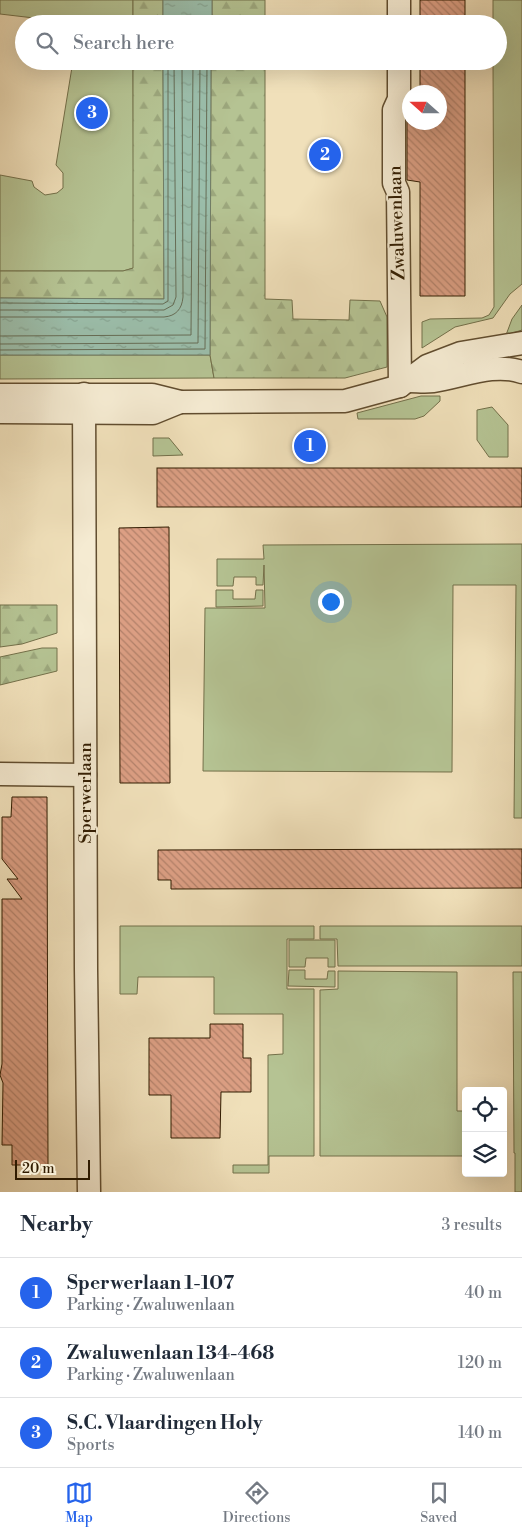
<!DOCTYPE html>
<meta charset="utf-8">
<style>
body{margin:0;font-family:"Libre Bodoni",serif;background:#f6f6f7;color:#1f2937}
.controls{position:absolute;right:15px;bottom:15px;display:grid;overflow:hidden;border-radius:5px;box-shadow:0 5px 20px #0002}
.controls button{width:45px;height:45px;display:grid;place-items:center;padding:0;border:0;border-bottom:1px solid #e0e1e3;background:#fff;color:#1f2937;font:25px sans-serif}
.compass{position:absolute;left:402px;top:85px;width:45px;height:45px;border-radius:50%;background:#fff;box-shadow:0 5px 20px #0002;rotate:291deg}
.scale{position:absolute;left:15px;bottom:12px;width:75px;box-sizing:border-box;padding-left:5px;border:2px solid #311c01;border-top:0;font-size:14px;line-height:18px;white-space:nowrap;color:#311c01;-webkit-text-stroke:4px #f5ebd2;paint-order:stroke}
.you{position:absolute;left:330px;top:601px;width:18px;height:18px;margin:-12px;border:4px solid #fff;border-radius:50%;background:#1a73e8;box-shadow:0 0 0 8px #1a73e833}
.badge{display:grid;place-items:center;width:32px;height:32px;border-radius:50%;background:#2563eb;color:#fff;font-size:16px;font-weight:700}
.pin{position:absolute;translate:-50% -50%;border:2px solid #fff;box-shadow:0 1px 5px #0006}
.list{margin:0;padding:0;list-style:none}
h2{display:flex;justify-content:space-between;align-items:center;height:65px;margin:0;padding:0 20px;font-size:21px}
h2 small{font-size:16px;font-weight:400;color:#747a83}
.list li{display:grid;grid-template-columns:32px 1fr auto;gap:15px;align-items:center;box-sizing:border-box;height:70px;padding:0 20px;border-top:1px solid #e0e1e3}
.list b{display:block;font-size:19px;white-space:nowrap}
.list p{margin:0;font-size:16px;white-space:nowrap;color:#747a83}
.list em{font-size:16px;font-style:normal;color:#747a83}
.icon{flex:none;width:28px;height:28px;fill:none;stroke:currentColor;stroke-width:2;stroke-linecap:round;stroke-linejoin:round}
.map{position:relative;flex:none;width:522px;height:1192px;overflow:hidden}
.search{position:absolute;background:#fff;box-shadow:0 5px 20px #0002;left:15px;right:15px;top:15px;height:55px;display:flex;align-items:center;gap:12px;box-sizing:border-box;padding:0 18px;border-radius:28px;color:#747a83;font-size:19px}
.sheet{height:275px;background:#fff}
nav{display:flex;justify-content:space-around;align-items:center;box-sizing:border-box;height:70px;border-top:1px solid #e0e1e3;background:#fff;font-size:14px;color:#747a83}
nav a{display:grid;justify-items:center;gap:2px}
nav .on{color:#2563eb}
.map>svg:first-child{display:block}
.green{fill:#b5c393;stroke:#73704a}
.forest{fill:url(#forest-firs);stroke:#73704a}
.water{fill:url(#water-ripples);stroke:#717d67}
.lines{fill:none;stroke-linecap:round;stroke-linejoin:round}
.shore{stroke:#666d56;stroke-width:1}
.building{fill:url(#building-back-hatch);stroke:#311c01}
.minor-casing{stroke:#614d2f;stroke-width:25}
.minor{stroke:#f5ebd2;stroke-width:22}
.labels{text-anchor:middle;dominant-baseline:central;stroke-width:4;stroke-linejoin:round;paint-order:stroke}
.street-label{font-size:18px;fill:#311c01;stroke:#f5ebd2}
</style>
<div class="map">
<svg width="522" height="1192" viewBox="0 0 522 1192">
<defs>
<pattern id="forest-firs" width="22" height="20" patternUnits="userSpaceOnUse" patternTransform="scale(1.25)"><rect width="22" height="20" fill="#b5c393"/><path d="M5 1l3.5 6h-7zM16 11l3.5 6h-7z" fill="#9ca77d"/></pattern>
<pattern id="water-ripples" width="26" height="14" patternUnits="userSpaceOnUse" patternTransform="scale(1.25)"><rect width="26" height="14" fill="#9bbeab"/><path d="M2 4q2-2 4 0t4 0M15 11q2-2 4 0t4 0" fill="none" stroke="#86a391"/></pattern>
<pattern id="building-back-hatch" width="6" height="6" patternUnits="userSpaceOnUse" patternTransform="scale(1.25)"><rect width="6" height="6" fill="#dc9f84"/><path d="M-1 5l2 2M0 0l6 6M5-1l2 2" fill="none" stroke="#b3816a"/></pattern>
</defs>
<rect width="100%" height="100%" fill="#f0e0ba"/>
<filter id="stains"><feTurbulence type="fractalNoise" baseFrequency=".004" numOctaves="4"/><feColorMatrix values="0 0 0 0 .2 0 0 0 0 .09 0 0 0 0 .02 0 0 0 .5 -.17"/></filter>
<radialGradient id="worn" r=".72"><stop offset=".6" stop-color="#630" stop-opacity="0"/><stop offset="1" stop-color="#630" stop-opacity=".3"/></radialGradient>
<!-- green -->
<g class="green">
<polygon points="0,0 133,0 133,24 50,24 34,18 0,14"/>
<polygon points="493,0 522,0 522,284 510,294 493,318 455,327 422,348 422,322 430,319 482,318 489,315 494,307 493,61 498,61 498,24 493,24"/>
<polygon points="73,61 133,61 134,268 123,271 0,271 0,175 32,181 34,187 45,195 57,193 63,188 63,173 56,165"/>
<polygon points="522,305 522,330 506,335 512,319"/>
<polygon points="0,355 210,355 214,378 0,379"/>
<polygon points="421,396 440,396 440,401 424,416 415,419 358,419 357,413"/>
<polygon points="492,407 508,425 508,457 489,457 477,440 477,410"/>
<polygon points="153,438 169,438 183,455 153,456"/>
<polygon points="522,544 522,818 514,818 516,585 453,585 452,772 203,771 205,608 265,608 264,565 263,585 256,585 256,577 234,577 233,586 217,586 217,559 264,559 263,545"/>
<polygon points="216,590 233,590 233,599 255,599 256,590 263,590 263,606 216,607"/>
<polygon points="120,926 314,926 314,939 287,939 287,989 314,989 314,1156 269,1156 269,1173 233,1173 233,1165 268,1165 268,1055 283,1054 283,1014 214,1014 214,977 138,977 137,994 120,994"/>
<polygon points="320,926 522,926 522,966 338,966 337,939 320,939"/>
<polygon points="289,940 335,940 335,967 328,967 328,958 306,958 305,967 289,967"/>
<polygon points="289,970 305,970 305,979 327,979 328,971 335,971 335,987 288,986"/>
<polygon points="338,971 457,972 457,1111 466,1111 466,1156 320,1156 320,990 338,989"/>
<polygon points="513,972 522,972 522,1192 515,1192 515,1153 514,1153"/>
</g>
<!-- forest -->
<g class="forest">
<rect x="133" y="0" width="30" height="24"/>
<rect x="212" y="0" width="53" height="24"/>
<polygon points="133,61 163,61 164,299 0,298 0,271 123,271 133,268"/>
<polygon points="211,61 265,61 265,299 292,300 293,319 349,320 350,300 380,301 387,317 387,367 345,378 214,378 210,355"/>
<polygon points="0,605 57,605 57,633 22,644 0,647"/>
<polygon points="42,648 57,648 57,671 0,685 0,657"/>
</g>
<!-- water -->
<g class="water">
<rect x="163" y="0" width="49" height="24"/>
<polygon points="163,61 211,61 210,355 0,355 0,298 164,299"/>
</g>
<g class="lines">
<!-- shore -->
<g class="shore">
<polyline points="0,303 163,304 168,301 168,61"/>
<polyline points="0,310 164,310 173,305 176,297 174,61"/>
<path d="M0 317H164C176 316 182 309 183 297L182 61"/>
<polyline points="0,336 191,335 193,61"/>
<polyline points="0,344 198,343 200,61"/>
<polyline points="0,350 205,349 207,61"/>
</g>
</g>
<!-- building -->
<g class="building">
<rect x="420" y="0" width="45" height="24"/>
<polygon points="420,61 465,61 465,296 420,296 420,182 407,180 407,113 410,108 410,122 440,122 440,92 420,92"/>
<rect x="157" y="468" width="365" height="39"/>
<polygon points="169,527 170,783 120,783 119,528"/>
<polygon points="12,797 47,797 48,1165 12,1165 12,1145 2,1145 3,1083 0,1075 2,1064 2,899 22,899 7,879 18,879 2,859 2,817 11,817"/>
<polygon points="522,849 522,888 171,889 171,880 158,880 158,850"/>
<polygon points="210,1024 243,1024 243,1058 251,1058 251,1092 221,1092 220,1138 171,1138 171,1095 149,1095 149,1038 210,1038"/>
</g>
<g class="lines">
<defs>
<g id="minor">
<polyline points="399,24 399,0"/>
<polyline points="399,61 399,99 394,110 394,183 398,192 400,386"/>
<path d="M409 381C417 381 425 382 433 381 462 377 493 362 522 372"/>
<polyline points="84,394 86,969 89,1192"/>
<polyline points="0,395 152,395 180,402 345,401 400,386 427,366 461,353 522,343"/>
<polyline points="0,412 153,413 180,402"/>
<polyline points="0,774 85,775"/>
</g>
</defs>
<!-- minor casing -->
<use href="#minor" class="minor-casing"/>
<!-- minor -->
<use href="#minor" class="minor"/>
</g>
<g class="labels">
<!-- street labels -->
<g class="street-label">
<text transform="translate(397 223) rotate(-92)">Zwaluwenlaan</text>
<text transform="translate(85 793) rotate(-90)">Sperwerlaan</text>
</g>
</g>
<rect width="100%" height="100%" filter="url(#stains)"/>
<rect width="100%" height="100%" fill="url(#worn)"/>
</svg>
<div class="controls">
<button><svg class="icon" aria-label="locate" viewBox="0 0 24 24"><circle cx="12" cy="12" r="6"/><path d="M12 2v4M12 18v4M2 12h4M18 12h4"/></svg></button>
<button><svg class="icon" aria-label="layers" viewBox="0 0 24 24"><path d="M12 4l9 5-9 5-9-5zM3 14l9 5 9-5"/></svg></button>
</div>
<svg class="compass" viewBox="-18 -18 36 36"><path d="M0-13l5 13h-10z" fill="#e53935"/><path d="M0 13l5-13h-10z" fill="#747a83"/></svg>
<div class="scale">20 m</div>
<div class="you"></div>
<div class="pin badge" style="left:310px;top:446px">1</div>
<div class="pin badge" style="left:325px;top:155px">2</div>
<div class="pin badge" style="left:92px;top:113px">3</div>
<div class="search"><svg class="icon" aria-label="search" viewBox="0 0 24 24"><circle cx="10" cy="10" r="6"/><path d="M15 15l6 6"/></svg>Search here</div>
</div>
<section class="sheet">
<h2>Nearby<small>3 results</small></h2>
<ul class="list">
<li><span class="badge">1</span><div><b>Sperwerlaan 1-107</b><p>Parking · Zwaluwenlaan</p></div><em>40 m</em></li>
<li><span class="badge">2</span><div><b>Zwaluwenlaan 134-468</b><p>Parking · Zwaluwenlaan</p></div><em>120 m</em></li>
<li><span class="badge">3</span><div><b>S.C. Vlaardingen Holy</b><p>Sports</p></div><em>140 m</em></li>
</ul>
</section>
<nav>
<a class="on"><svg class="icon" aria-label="map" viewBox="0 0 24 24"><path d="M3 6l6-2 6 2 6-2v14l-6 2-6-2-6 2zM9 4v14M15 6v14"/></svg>Map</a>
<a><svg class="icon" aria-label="directions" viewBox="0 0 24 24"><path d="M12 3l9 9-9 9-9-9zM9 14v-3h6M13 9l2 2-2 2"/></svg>Directions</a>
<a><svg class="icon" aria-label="saved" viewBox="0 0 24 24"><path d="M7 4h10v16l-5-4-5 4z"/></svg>Saved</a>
</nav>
